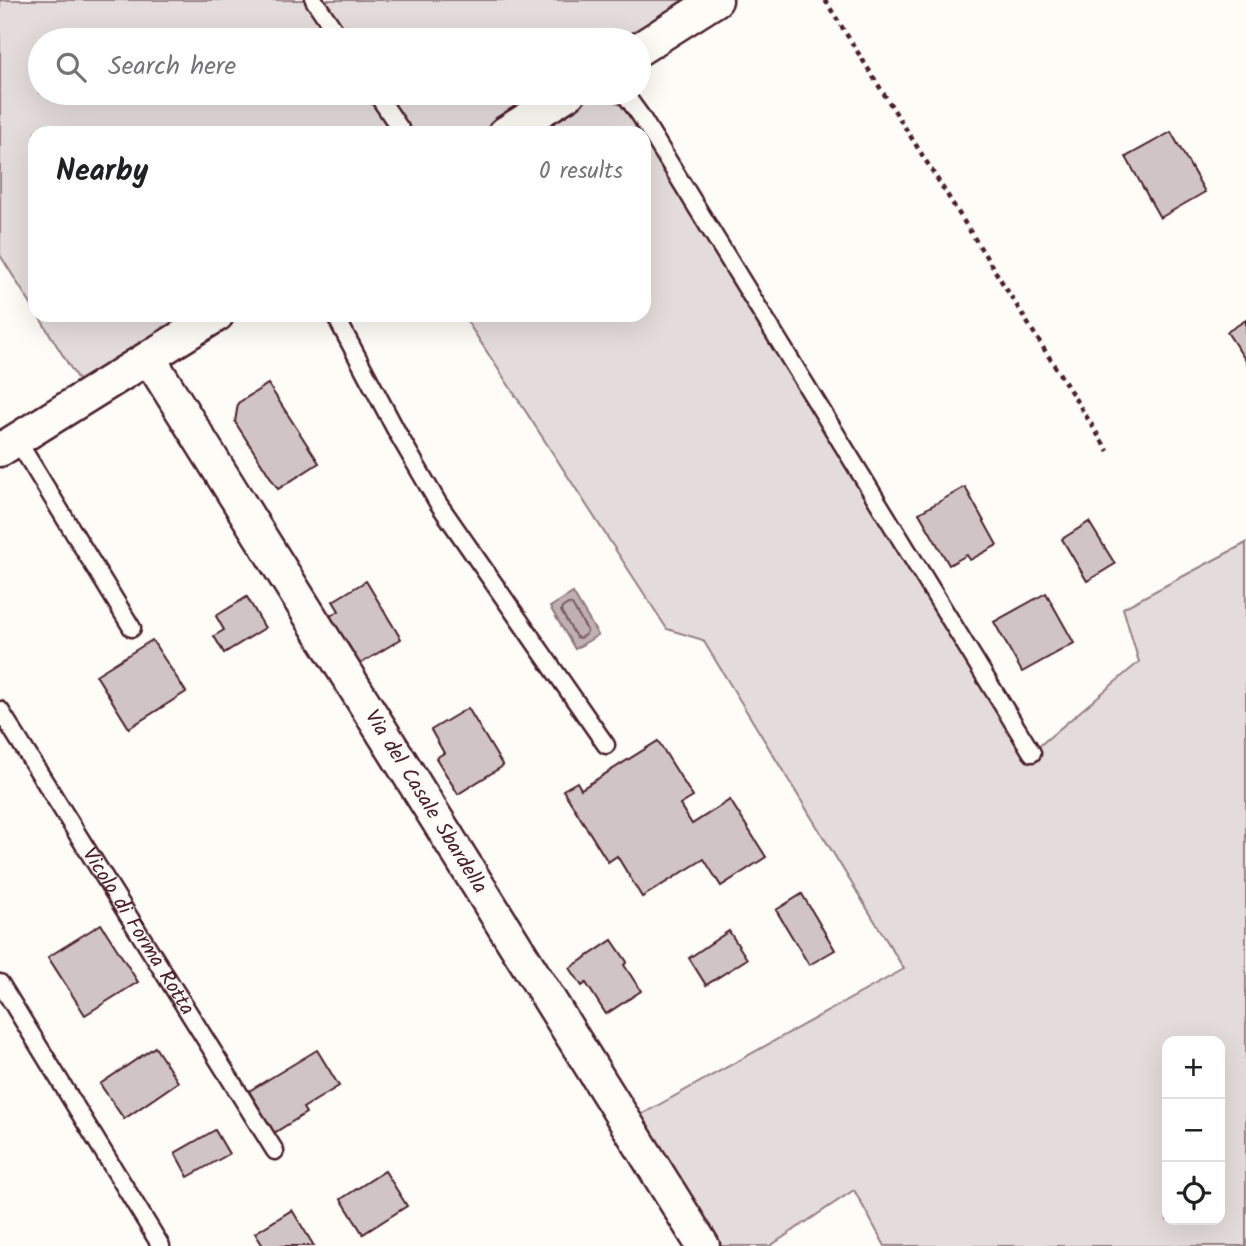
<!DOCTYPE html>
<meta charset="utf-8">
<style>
body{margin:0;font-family:Kalam,sans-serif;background:#f2f2f2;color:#202124}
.controls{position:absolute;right:21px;bottom:21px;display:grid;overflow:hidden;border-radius:14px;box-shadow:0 7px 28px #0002}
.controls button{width:63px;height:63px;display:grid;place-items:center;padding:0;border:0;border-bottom:2px solid #e0e0e0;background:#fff;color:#202124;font:35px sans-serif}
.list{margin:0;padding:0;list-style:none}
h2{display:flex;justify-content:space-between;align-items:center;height:91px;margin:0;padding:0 28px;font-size:30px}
h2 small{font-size:23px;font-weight:400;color:#757577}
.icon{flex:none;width:38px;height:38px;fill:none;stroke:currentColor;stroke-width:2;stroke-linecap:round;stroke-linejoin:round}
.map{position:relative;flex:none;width:1246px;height:1246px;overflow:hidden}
.search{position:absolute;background:#fff;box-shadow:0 7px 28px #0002;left:28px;top:28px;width:623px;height:77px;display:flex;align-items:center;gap:18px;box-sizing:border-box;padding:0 24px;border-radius:38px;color:#757577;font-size:26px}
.panel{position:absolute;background:#fff;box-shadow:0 7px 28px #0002;left:28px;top:126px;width:623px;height:196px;border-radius:21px}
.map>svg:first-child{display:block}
.green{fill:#e3dcda;stroke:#967e82;stroke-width:2;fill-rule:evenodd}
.water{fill:#c0b1b1;stroke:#91777b;stroke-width:2}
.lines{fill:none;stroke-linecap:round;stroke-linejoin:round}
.shore{stroke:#795961;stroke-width:2}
.building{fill:#d0c5c4;stroke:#4a1f2b;stroke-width:2}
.service-casing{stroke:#4a1f2b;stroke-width:21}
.minor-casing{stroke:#4a1f2b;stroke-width:37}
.path{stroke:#4a1f2b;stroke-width:4.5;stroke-dasharray:5 5;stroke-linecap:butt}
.service{stroke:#fdfcf7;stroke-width:16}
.minor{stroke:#fdfcf7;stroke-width:32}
.labels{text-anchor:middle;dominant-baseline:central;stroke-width:6;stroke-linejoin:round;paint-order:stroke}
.street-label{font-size:21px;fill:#4a1f2b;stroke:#fdfcf7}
</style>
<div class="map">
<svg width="1246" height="1246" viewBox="0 0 1246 1246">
<rect width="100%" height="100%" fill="#fdfcf7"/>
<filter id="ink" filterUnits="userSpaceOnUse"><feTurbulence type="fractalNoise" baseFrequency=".0143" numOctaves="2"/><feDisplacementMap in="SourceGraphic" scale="14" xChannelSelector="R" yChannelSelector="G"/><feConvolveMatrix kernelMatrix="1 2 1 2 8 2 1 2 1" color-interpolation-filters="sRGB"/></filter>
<g filter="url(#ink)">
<!-- green -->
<g class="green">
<path d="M0 0H728L639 40H40V93H598L640 115 1032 752 1139 662 1123 608 1246 543V1246H885L854 1190 770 1246H703L626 1123 904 969 703 640 667 629 463 315H644V133H35V311L0 255ZM1167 1041H1220V1220H1167Z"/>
<polygon points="38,315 217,315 88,396"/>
</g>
<!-- water -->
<polygon class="water" points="573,593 598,635 575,649 550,607"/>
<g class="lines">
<!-- shore -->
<polygon class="shore" points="568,604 572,605 587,630 586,634 580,638 576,637 561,611 562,608"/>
</g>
<!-- building -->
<g class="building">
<polygon points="1171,132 1205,192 1160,218 1126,157"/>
<polygon points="1246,320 1246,361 1227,332"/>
<polygon points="268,384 319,463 278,489 235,422 238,403"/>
<polygon points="965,487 997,545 970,560 967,555 949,565 919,513"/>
<polygon points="1089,522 1115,564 1087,581 1062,539"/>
<polygon points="366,581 401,639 360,664 330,616 339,611 333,601"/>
<polygon points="1046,593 1074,643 1022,672 994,622"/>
<polygon points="247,597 265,628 224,653 214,636 224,630 216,616"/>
<polygon points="152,640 186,692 129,728 96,675"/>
<polygon points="468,708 503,766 458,794 436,758 444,753 431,730"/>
<polygon points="658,741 693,797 680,805 692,824 730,800 766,857 721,886 704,859 642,897 617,856 608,862 563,790 577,782 581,789"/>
<polygon points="802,894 835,950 809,965 776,910"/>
<polygon points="101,924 138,982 85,1015 48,957"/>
<polygon points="729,931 747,959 706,985 689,958"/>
<polygon points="612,940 627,962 624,965 641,991 606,1014 586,983 582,986 570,968"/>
<polygon points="155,1047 178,1082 124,1119 100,1084"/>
<polygon points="317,1050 339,1086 303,1108 306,1113 274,1133 249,1091"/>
<polygon points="215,1130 229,1154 188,1177 175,1153"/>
<polygon points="385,1171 407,1206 363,1234 341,1199"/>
<polygon points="292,1210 314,1246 263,1246 255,1233"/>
</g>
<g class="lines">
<defs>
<g id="service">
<polyline points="314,0 341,40"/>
<polyline points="376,93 403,133"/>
<polyline points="624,93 640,115 1032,753"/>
<polyline points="335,315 398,434 438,503 606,745"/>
<polyline points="17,440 132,628"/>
<path id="s1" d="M0 710 275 1151"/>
<polyline points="0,983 161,1246"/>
</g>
<g id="minor">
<polyline points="639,49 716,0"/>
<polyline points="505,133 569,93"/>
<path id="s2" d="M149 358 703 1246"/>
<polyline points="0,450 217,315"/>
</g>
</defs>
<!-- service casing -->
<use href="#service" class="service-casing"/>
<!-- minor casing -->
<use href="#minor" class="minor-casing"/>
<!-- path -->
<polyline class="path" points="825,0 1108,451"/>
<!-- service -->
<use href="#service" class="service"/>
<!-- minor -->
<use href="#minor" class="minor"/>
</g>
</g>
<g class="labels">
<!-- street labels -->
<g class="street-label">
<text stroke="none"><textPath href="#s2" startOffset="523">Via del Casale Sbardella</textPath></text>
<text stroke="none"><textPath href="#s1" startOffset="261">Vicolo di Forma Rotta</textPath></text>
</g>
</g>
</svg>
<div class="controls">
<button>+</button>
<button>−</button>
<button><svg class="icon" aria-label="locate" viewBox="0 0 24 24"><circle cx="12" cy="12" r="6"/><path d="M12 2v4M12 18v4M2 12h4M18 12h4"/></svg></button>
</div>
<div class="search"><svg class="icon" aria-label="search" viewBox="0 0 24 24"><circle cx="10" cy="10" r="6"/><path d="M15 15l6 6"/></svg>Search here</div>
<section class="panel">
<h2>Nearby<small>0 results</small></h2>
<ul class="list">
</ul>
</section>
</div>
